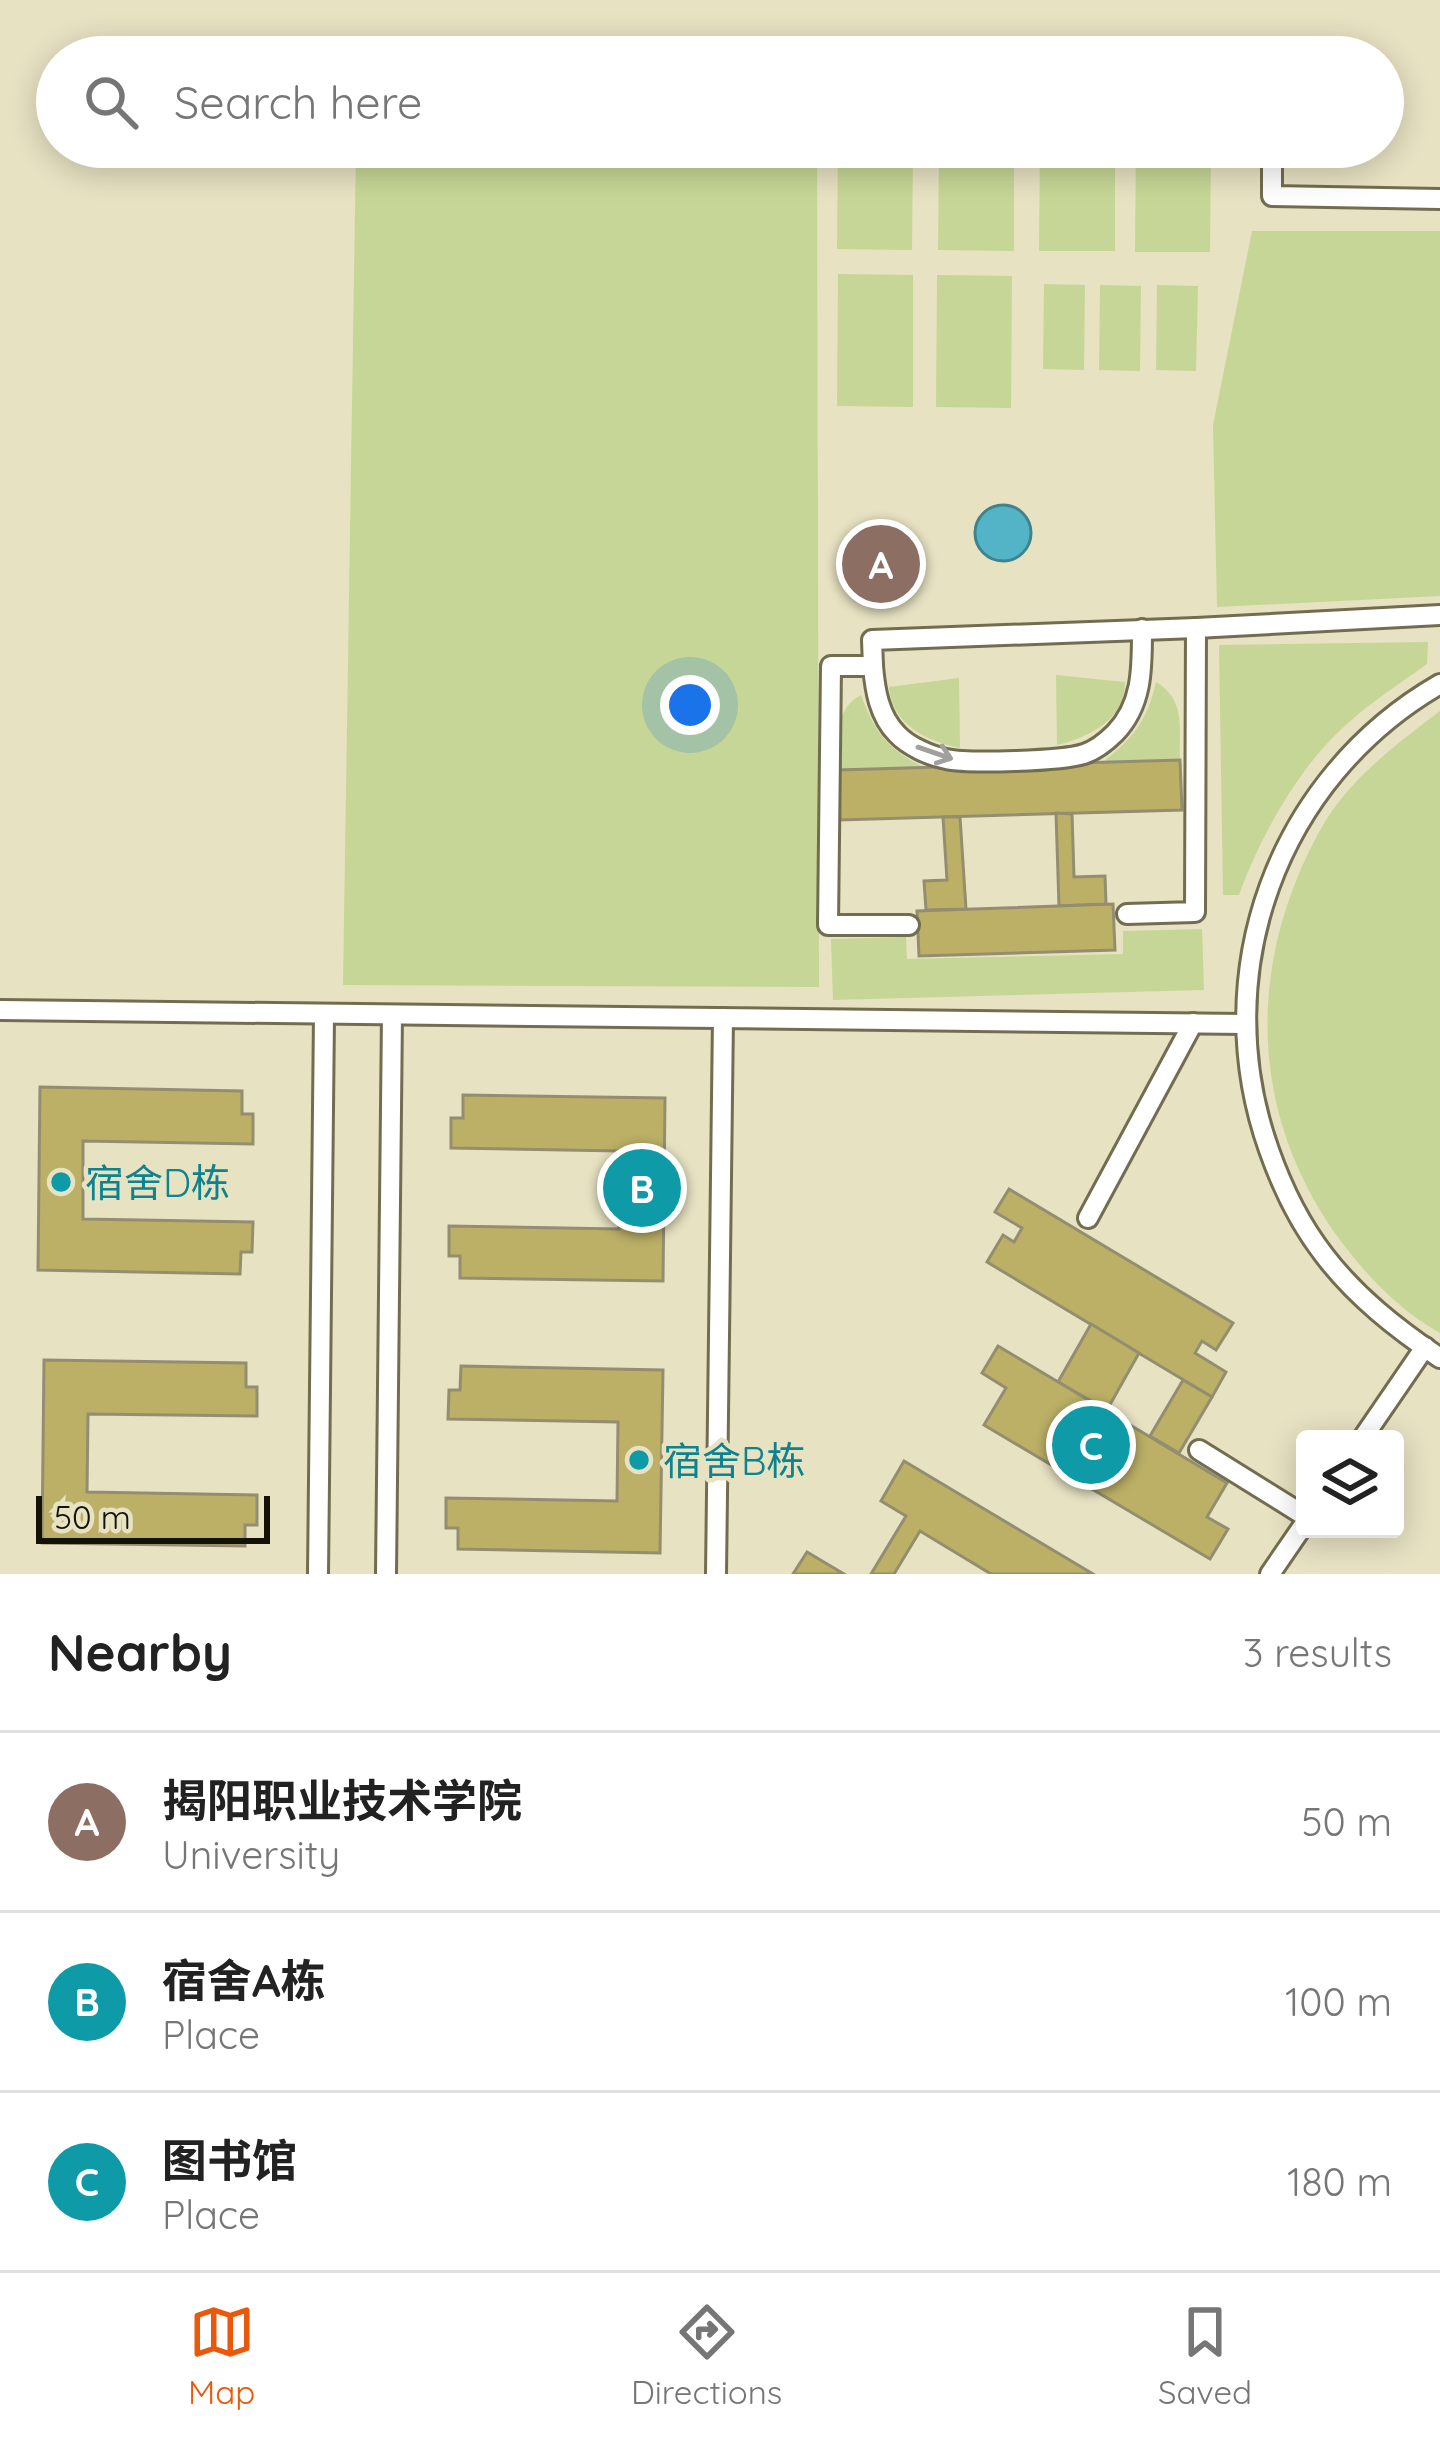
<!DOCTYPE html>
<meta charset="utf-8">
<style>
body{margin:0;font-family:Quicksand,"Noto Sans SC",sans-serif;background:#f6f6f6;color:#222}
.controls{position:absolute;right:36px;bottom:36px;display:grid;overflow:hidden;border-radius:12px;box-shadow:0 6px 30px #0003}
.controls button{width:108px;height:108px;display:grid;place-items:center;padding:0;border:0;border-bottom:3px solid #e0e0e0;background:#fff;color:#222;font:60px sans-serif}
.scale{position:absolute;left:36px;bottom:30px;width:234px;box-sizing:border-box;padding-left:12px;border:6px solid #141207;border-top:0;font-size:33px;line-height:42px;white-space:nowrap;color:#141207;-webkit-text-stroke:9px #e7e2c2;paint-order:stroke}
.you{position:absolute;left:690px;top:705px;width:42px;height:42px;margin:-30px;border:9px solid #fff;border-radius:50%;background:#1a73e8;box-shadow:0 0 0 18px #1a73e833}
.badge{display:grid;place-items:center;width:78px;height:78px;border-radius:50%;background:#ea580c;color:#fff;font-size:39px;font-weight:700}
.pin{position:absolute;translate:-50% -50%;border:6px solid #fff;box-shadow:0 3px 12px #0006}
.list{margin:0;padding:0;list-style:none}
h2{display:flex;justify-content:space-between;align-items:center;height:156px;margin:0;padding:0 48px;font-size:51px}
h2 small{font-size:39px;font-weight:400;color:#767676}
.list li{display:grid;grid-template-columns:78px 1fr auto;gap:36px;align-items:center;box-sizing:border-box;height:180px;padding:0 48px;border-top:3px solid #e0e0e0}
.list b{display:block;font-size:45px;white-space:nowrap}
.list p{margin:0;font-size:39px;white-space:nowrap;color:#767676}
.list em{font-size:39px;font-style:normal;color:#767676}
.icon{flex:none;width:66px;height:66px;fill:none;stroke:currentColor;stroke-width:2;stroke-linecap:round;stroke-linejoin:round}
.map{position:relative;flex:none;width:1440px;height:1574px;overflow:hidden}
.search{position:absolute;background:#fff;box-shadow:0 6px 30px #0003;left:36px;right:36px;top:36px;height:132px;display:flex;align-items:center;gap:30px;box-sizing:border-box;padding:0 42px;border-radius:66px;color:#767676;font-size:45px}
.sheet{height:696px;background:#fff}
nav{display:flex;justify-content:space-around;align-items:center;box-sizing:border-box;height:168px;border-top:3px solid #e0e0e0;background:#fff;font-size:33px;color:#767676}
nav a{display:grid;justify-items:center;gap:6px}
nav .on{color:#ea580c}
.map>svg:first-child{display:block}
.green{fill:#c6d696}
.water{fill:#52b4c6;stroke:#3f838d;stroke-width:3}
.building{fill:#bcb067;stroke:#938e70;stroke-width:3}
.lines{fill:none;stroke-linecap:round;stroke-linejoin:round}
.service-casing{stroke:#726d50;stroke-width:24}
.service{stroke:#fff;stroke-width:18}
.oneway{stroke:#a1a09c}
.culture-dot{fill:#0f9aa8;stroke:#e7e2c2;stroke-width:4.5}
.labels{text-anchor:middle;dominant-baseline:central;stroke-width:9;stroke-linejoin:round;paint-order:stroke}
.culture-label{font-size:39px;fill:#0d838f;stroke:#e7e2c2;text-anchor:start}
</style>
<div class="map">
<svg width="1440" height="1574" viewBox="0 0 1440 1574">
<rect width="100%" height="100%" fill="#e7e2c2"/>
<!-- green -->
<g class="green">
<polygon points="356,147 817,147 819,987 343,985"/>
<polygon points="838,147 913,147 912,250 837,249"/>
<polygon points="939,147 1014,147 1014,251 938,250"/>
<polygon points="1040,147 1115,147 1115,251 1039,251"/>
<polygon points="1136,147 1211,147 1210,252 1135,252"/>
<polygon points="1252,231 1440,231 1440,596 1217,607 1213,425"/>
<polygon points="838,274 913,275 913,407 837,406"/>
<polygon points="937,275 1012,276 1011,408 936,407"/>
<polygon points="1044,284 1085,285 1084,370 1043,369"/>
<polygon points="1100,285 1141,286 1140,371 1099,370"/>
<polygon points="1157,285 1198,286 1196,371 1156,370"/>
<path d="M1428 642 1427 664C1392 689 1353 714 1324 747 1288 787 1257 845 1239 895H1223L1219 645Z"/>
<path d="M1056 675 1125 682C1125 720 1089 737 1057 745Z"/>
<path d="M959 678 960 748C927 741 892 725 889 687Z"/>
<path d="M1156 682C1186 700 1179 728 1180 760L1103 762C1134 737 1147 721 1156 682Z"/>
<path d="M861 695C875 733 887 748 923 767L838 770C838 742 833 710 861 695Z"/>
<path d="M1440 711V1333C1400 1311 1367 1276 1340 1240 1249 1116 1246 967 1318 834 1346 781 1394 746 1440 711Z"/>
<polygon points="1202,929 1204,990 833,1000 831,939 906,937 907,959 1123,954 1123,931"/>
</g>
<!-- water -->
<circle class="water" cx="1003" cy="533" r="28"/>
<!-- building -->
<g class="building">
<polygon points="1180,760 1182,810 840,820 838,770"/>
<polygon points="1056,813 1072,814 1074,877 1105,876 1106,904 1059,906"/>
<polygon points="943,817 960,817 966,909 926,910 924,881 947,880"/>
<polygon points="1113,904 1115,950 919,956 917,911"/>
<polygon points="40,1087 242,1091 242,1114 253,1114 253,1144 83,1141 83,1219 253,1222 252,1252 241,1252 240,1274 38,1270"/>
<polygon points="463,1095 665,1098 663,1281 460,1278 460,1256 449,1256 449,1226 619,1229 620,1151 451,1148 451,1118 463,1118"/>
<polygon points="1009,1189 1233,1323 1216,1350 1202,1341 1195,1353 1226,1372 1212,1397 987,1262 1003,1235 1014,1242 1022,1228 995,1212"/>
<polygon points="1091,1324 1139,1353 1107,1410 1058,1382"/>
<polygon points="998,1346 1227,1483 1207,1517 1228,1529 1210,1559 984,1425 1006,1388 982,1373"/>
<polygon points="44,1360 246,1363 246,1387 257,1387 257,1416 88,1414 87,1492 257,1495 257,1525 245,1525 245,1546 42,1543"/>
<polygon points="461,1366 663,1370 660,1553 458,1549 458,1528 446,1528 446,1498 617,1501 618,1422 448,1419 449,1390 460,1390"/>
<polygon points="1183,1380 1212,1397 1179,1453 1150,1436"/>
<polygon points="904,1461 1093,1574 991,1574 920,1531 894,1574 871,1574 906,1516 881,1501"/>
<polygon points="807,1552 844,1574 793,1574"/>
</g>
<g class="lines">
<defs>
<g id="service">
<polyline points="352,54 470,57"/>
<polyline points="1272,147 1272,196 1440,199"/>
<path d="M873 666C875 690 879 716 897 734 908 746 930 756 946 759 969 764 1062 761 1084 754 1096 750 1106 742 1115 733 1143 704 1142 667 1142 629"/>
<path d="M1440 684C1277 778 1206 973 1269 1150 1282 1187 1300 1224 1324 1255 1356 1297 1397 1329 1440 1358"/>
<polyline points="1127,914 1195,912 1196,628"/>
<polyline points="909,925 828,925 831,666 873,666 872,640 1196,628 1440,615"/>
<polyline points="0,1010 1246,1024"/>
<polyline points="1088,1218 1193,1023"/>
<polyline points="1362,1439 1425,1347"/>
<polyline points="1199,1450 1305,1516"/>
<polyline points="318,1574 324,1016"/>
<polyline points="386,1574 392,1015"/>
<polyline points="716,1574 723,1018"/>
<polyline points="1270,1574 1305,1523"/>
</g>
</defs>
<!-- service casing -->
<use href="#service" class="service-casing"/>
<!-- service -->
<use href="#service" class="service"/>
</g>
<!-- one-way arrows -->
<defs><path id="oneway-shaft" d="M-6 0H5M1.5-3L5.5 0L1.5 3" fill="none" stroke-width="1.6" stroke-linecap="round" stroke-linejoin="round" transform="scale(3)"/></defs>
<use class="oneway" href="#oneway-shaft" transform="translate(935 753) rotate(19)"/>
<!-- markers -->
<g class="culture-dot">
<circle cx="61" cy="1182" r="12"/>
<circle cx="639" cy="1460" r="12"/>
</g>
<g class="labels">
<!-- culture labels -->
<g class="culture-label">
<text x="85" y="1182">宿舍D栋</text>
<text x="663" y="1460">宿舍B栋</text>
</g>
</g>
</svg>
<div class="controls">
<button><svg class="icon" aria-label="layers" viewBox="0 0 24 24"><path d="M12 4l9 5-9 5-9-5zM3 14l9 5 9-5"/></svg></button>
</div>
<div class="scale">50 m</div>
<div class="you"></div>
<div class="pin badge" style="left:881px;top:564px;background:#8d6e63">A</div>
<div class="pin badge" style="left:642px;top:1188px;background:#0f9aa8">B</div>
<div class="pin badge" style="left:1091px;top:1445px;background:#0f9aa8">C</div>
<div class="search"><svg class="icon" aria-label="search" viewBox="0 0 24 24"><circle cx="10" cy="10" r="6"/><path d="M15 15l6 6"/></svg>Search here</div>
</div>
<section class="sheet">
<h2>Nearby<small>3 results</small></h2>
<ul class="list">
<li><span class="badge" style="background:#8d6e63">A</span><div><b>揭阳职业技术学院</b><p>University</p></div><em>50 m</em></li>
<li><span class="badge" style="background:#0f9aa8">B</span><div><b>宿舍A栋</b><p>Place</p></div><em>100 m</em></li>
<li><span class="badge" style="background:#0f9aa8">C</span><div><b>图书馆</b><p>Place</p></div><em>180 m</em></li>
</ul>
</section>
<nav>
<a class="on"><svg class="icon" aria-label="map" viewBox="0 0 24 24"><path d="M3 6l6-2 6 2 6-2v14l-6 2-6-2-6 2zM9 4v14M15 6v14"/></svg>Map</a>
<a><svg class="icon" aria-label="directions" viewBox="0 0 24 24"><path d="M12 3l9 9-9 9-9-9zM9 14v-3h6M13 9l2 2-2 2"/></svg>Directions</a>
<a><svg class="icon" aria-label="saved" viewBox="0 0 24 24"><path d="M7 4h10v16l-5-4-5 4z"/></svg>Saved</a>
</nav>
